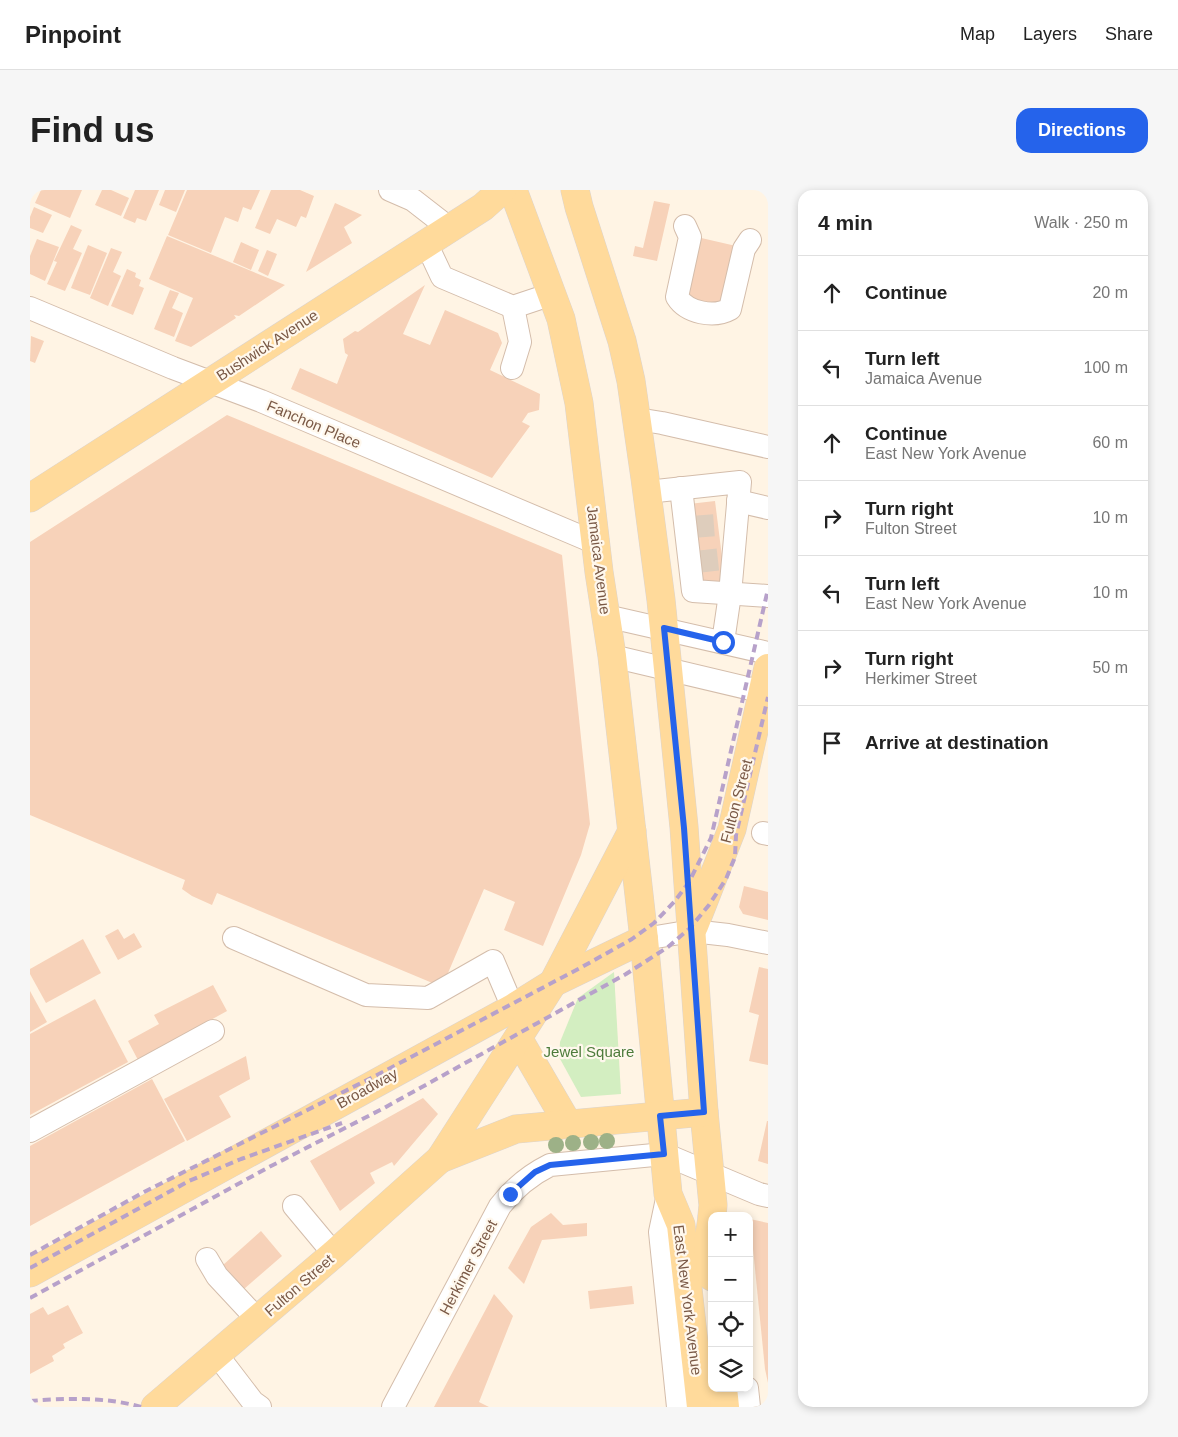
<!DOCTYPE html>
<meta charset="utf-8">
<style>
body{margin:0;font-family:Arial,sans-serif;background:#f6f6f6;color:#222}
.controls{position:absolute;right:15px;bottom:15px;display:grid;overflow:hidden;border-radius:10px;box-shadow:0 2px 8px #0003}
.controls button{width:45px;height:45px;display:grid;place-items:center;padding:0;border:0;border-bottom:1px solid #e0e0e0;background:#fff;color:#222;font:25px sans-serif}
.stop{position:absolute;width:15px;height:15px;margin:-11px;border:4px solid #2563eb;border-radius:50%;background:#fff}
.stop.end{background:#2563eb;border-color:#fff;box-shadow:0 1px 5px #0008}
.list{margin:0;padding:0;list-style:none}
h2{display:flex;justify-content:space-between;align-items:center;height:65px;margin:0;padding:0 20px;font-size:21px}
h2 small{font-size:16px;font-weight:400;color:#767676}
.list li{display:grid;grid-template-columns:32px 1fr auto;gap:15px;align-items:center;box-sizing:border-box;height:75px;padding:0 20px;border-top:1px solid #e0e0e0}
.list b{display:block;font-size:19px;white-space:nowrap}
.list p{margin:0;font-size:16px;white-space:nowrap;color:#767676}
.list em{font-size:16px;font-style:normal;color:#767676}
.icon{flex:none;width:28px;height:28px;fill:none;stroke:currentColor;stroke-width:2;stroke-linecap:round;stroke-linejoin:round}
.map{position:relative;flex:none;width:738px;height:1217px;overflow:hidden;border-radius:15px}
header{display:flex;align-items:center;gap:30px;box-sizing:border-box;height:70px;padding:0 25px;background:#fff;border-bottom:1px solid #e0e0e0}
header strong{font-size:24px}
nav{display:flex;gap:28px;margin-inline-start:auto;font-size:18px}
.intro{display:flex;align-items:center;justify-content:space-between;box-sizing:border-box;height:120px;padding:0 30px}
h1{margin:0;font-size:35px}
.button{padding:12px 22px;border-radius:15px;background:#2563eb;color:#fff;font-size:18px;font-weight:700}
main{display:flex;gap:30px;padding:0 30px}
aside{flex:1;background:#fff;border-radius:15px;box-shadow:0 2px 8px #0003}
.map>svg:first-child{display:block}
.green{fill:#d3eec1}
.building{fill:#f7d2b9}
.lines{fill:none;stroke-linecap:round;stroke-linejoin:round}
.minor-tunnel{stroke:#decdbc;stroke-width:22;stroke-dasharray:22 11;stroke-linecap:butt}
.minor-casing{stroke:#d4bdab;stroke-width:24}
.major-casing{stroke:#dcd4cf;stroke-width:29}
.minor{stroke:#fff;stroke-width:22}
.major{stroke:#ffda9b;stroke-width:28}
.rail{stroke:#b7a1ca;stroke-width:4;stroke-dasharray:8 5;stroke-linecap:butt}
.tree{fill:#9db187}
.route{stroke:#2563eb;stroke-width:6}
.labels{text-anchor:middle;dominant-baseline:central;stroke-width:4.5;stroke-linejoin:round;paint-order:stroke}
.street-label{font-size:15px;fill:#7a5946;stroke:#fff8ed}
.park-label{font-size:15px;fill:#4d7b3b;stroke:#fff8ed}
</style>
<header>
<strong>Pinpoint</strong>
<nav><a>Map</a><a>Layers</a><a>Share</a></nav>
</header>
<div class="intro"><h1>Find us</h1><a class="button">Directions</a></div>
<main>
<div class="map">
<svg width="738" height="1217" viewBox="0 0 738 1217">
<rect width="100%" height="100%" fill="#fff4e4"/>
<!-- green -->
<polygon class="green" points="584,782 591,904 551,907 529,867 530,852 548,808"/>
<!-- building -->
<g class="building">
<polygon points="11,0 52,0 40,28 5,13"/>
<polygon points="72,0 81,0 99,8 91,26 65,15"/>
<polygon points="105,0 129,0 116,31 107,28 105,33 93,28"/>
<polygon points="135,0 155,0 146,22 129,15"/>
<polygon points="157,0 230,0 221,20 213,17 208,32 195,27 181,63 138,45"/>
<polygon points="241,0 270,0 284,6 276,28 271,26 266,37 247,29 240,44 225,38"/>
<polygon points="624,11 640,14 627,71 603,66 605,56 613,58"/>
<polygon points="305,13 332,25 314,37 322,53 276,82"/>
<polygon points="4,17 22,25 13,43 0,38 0,27"/>
<polygon points="41,35 52,40 43,59 52,63 35,101 17,94 27,72 24,71"/>
<polygon points="137,46 255,95 209,126 204,125 206,128 161,157 145,151 163,108 119,89"/>
<polygon points="667,47 706,56 694,113 688,117 658,110"/>
<polygon points="7,49 29,57 15,91 0,84 0,66"/>
<polygon points="211,52 229,60 221,80 203,72"/>
<polygon points="58,55 77,63 60,105 41,98"/>
<polygon points="81,58 92,62 83,82 91,86 78,116 60,108"/>
<polygon points="237,60 247,64 238,86 228,81"/>
<polygon points="97,79 106,83 105,87 111,90 109,96 114,98 103,125 81,116"/>
<polygon points="395,95 373,144 400,155 415,120 468,143 472,153 460,180 510,204 509,220 498,223 492,232 500,236 462,288 261,199 270,178 307,194 318,165 315,163 313,149 325,141 328,142"/>
<polygon points="140,100 149,103 142,118 153,123 144,147 124,139"/>
<polygon points="1,146 14,151 5,173 0,171"/>
<polygon points="197,225 532,365 560,634 551,665 513,756 474,740 485,712 454,699 412,797 187,703 182,715 162,706 152,699 155,690 0,625 0,352"/>
<polygon points="685,311 695,391 668,394 659,314"/>
<polygon points="714,696 738,702 738,730 713,724 709,717"/>
<polygon points="88,739 94,749 104,743 112,757 88,770 75,746"/>
<polygon points="53,749 71,783 16,813 0,784 0,779"/>
<polygon points="729,777 738,779 738,875 719,871 729,825 719,822"/>
<polygon points="183,795 197,821 108,870 98,851 129,834 124,825"/>
<polygon points="0,801 17,832 0,842"/>
<polygon points="65,809 98,872 0,925 0,844"/>
<polygon points="216,866 220,889 189,906 201,927 157,951 134,909"/>
<polygon points="122,889 155,951 0,1036 0,956"/>
<polygon points="393,908 408,924 364,976 362,972 340,983 345,993 310,1021 280,971"/>
<polygon points="737,931 738,931 738,974 728,971"/>
<polygon points="521,1023 533,1035 557,1033 557,1046 512,1050 494,1094 478,1078 501,1037"/>
<polygon points="720,1029 738,1033 738,1193 735,1179"/>
<polygon points="231,1041 252,1066 214,1099 193,1075"/>
<polygon points="602,1096 604,1114 560,1119 558,1101"/>
<polygon points="464,1104 483,1126 449,1212 459,1217 404,1217"/>
<polygon points="38,1115 53,1143 33,1154 35,1158 22,1166 24,1171 0,1184 0,1124 13,1117 18,1125"/>
</g>
<g class="lines">
<!-- minor-tunnel -->
<g class="minor-tunnel">
<polyline points="662,337 688,335"/>
<polyline points="666,372 692,369"/>
</g>
<defs>
<g id="minor">
<polyline points="360,0 383,10 419,38"/>
<path d="M655 36 660 47 647 107C657 123 684 128 700 119L714 59 720 50"/>
<polyline points="396,53 412,87 483,117 522,104"/>
<polyline points="0,118 143,178 231,211 566,353"/>
<polyline points="482,178 490,152 483,117"/>
<polyline points="607,229 632,233 738,257"/>
<polyline points="651,298 663,401 738,406"/>
<polyline points="617,302 710,292 700,404 693,452"/>
<polyline points="708,311 738,318"/>
<polyline points="576,426 738,463"/>
<polyline points="582,466 738,503"/>
<polyline points="733,643 738,644"/>
<polyline points="204,748 336,805 398,808 463,771 483,818"/>
<polyline points="614,749 662,741 698,745 738,753"/>
<polyline points="0,941 183,841"/>
<polyline points="638,1004 630,1042 648,1217"/>
<polyline points="264,1016 304,1064"/>
<polyline points="177,1069 187,1086 228,1130"/>
<polyline points="187,1165 223,1212 230,1217"/>
<polyline points="717,1198 719,1217"/>
<path d="M363 1217 470 1016C484 998 500 985 520 975L634 964 729 1004 738 1006"/>
</g>
<g id="major">
<polyline points="483,0 531,129 549,213 569,382 582,466 614,749 638,1004 651,1035 671,1217"/>
<polyline points="545,0 549,17 592,151 601,191 615,288 631,410 654,637 674,922 683,1015 682,1026"/>
<polyline points="0,308 453,17 472,0"/>
<polyline points="664,736 702,639 738,478"/>
<polyline points="488,848 538,934"/>
<polyline points="410,969 486,939 674,922"/>
<polyline points="682,1028 678,1054 682,1087"/>
<polyline points="0,1083 483,818 523,793 614,749"/>
<polyline points="693,1198 695,1217"/>
<polyline points="125,1217 304,1064 410,969 523,793 602,641"/>
</g>
</defs>
<!-- minor casing -->
<use href="#minor" class="minor-casing"/>
<!-- major casing -->
<use href="#major" class="major-casing"/>
<!-- minor -->
<use href="#minor" class="minor"/>
<!-- major -->
<use href="#major" class="major"/>
<!-- rail -->
<g class="rail">
<polyline points="0,1065 114,1002 347,885 552,777 602,749 624,733 645,711 659,692 681,648 738,399"/>
<polyline points="0,1078 159,991 211,969 312,933"/>
<polyline points="0,1108 241,976 354,918 596,784 638,757 660,738 679,715 696,689 705,667 706,645 738,507"/>
<path d="M0 1211C35 1208 78 1207 111 1217"/>
</g>
</g>
<!-- trees -->
<g class="tree">
<circle cx="577" cy="951" r="8"/>
<circle cx="561" cy="952" r="8"/>
<circle cx="543" cy="953" r="8"/>
<circle cx="526" cy="955" r="8"/>
</g>
<g class="lines">
<!-- route -->
<polyline class="route" points="480,1004 505,982 520,975 634,964 630,926 674,922 654,638 634,438 693,452"/>
</g>
<g class="labels">
<!-- street labels -->
<g class="street-label">
<text transform="translate(237 155) rotate(-33)">Bushwick Avenue</text>
<text transform="translate(284 234) rotate(23)">Fanchon Place</text>
<text transform="translate(569 370) rotate(83)">Jamaica Avenue</text>
<text transform="translate(706 611) rotate(-75)">Fulton Street</text>
<text transform="translate(337 898) rotate(-29)">Broadway</text>
<text transform="translate(438 1077) rotate(-62)">Herkimer Street</text>
<text transform="translate(269 1095) rotate(-41)">Fulton Street</text>
<text transform="translate(658 1110) rotate(83)">East New York Avenue</text>
</g>
<!-- park labels -->
<g class="park-label">
<text x="559" y="861">Jewel Square</text>
</g>
</g>
</svg>
<div class="controls">
<button>+</button>
<button>−</button>
<button><svg class="icon" aria-label="locate" viewBox="0 0 24 24"><circle cx="12" cy="12" r="6"/><path d="M12 2v4M12 18v4M2 12h4M18 12h4"/></svg></button>
<button><svg class="icon" aria-label="layers" viewBox="0 0 24 24"><path d="M12 4l9 5-9 5-9-5zM3 14l9 5 9-5"/></svg></button>
</div>
<div class="stop" style="left:693px;top:452px"></div>
<div class="stop end" style="left:480px;top:1004px"></div>
</div>
<aside>
<h2>4 min<small>Walk · 250 m</small></h2>
<ul class="list">
<li><svg class="icon" aria-label="ahead" viewBox="0 0 24 24"><path d="M12 20V5M6 11l6-6 6 6"/></svg><div><b>Continue</b></div><em>20 m</em></li>
<li><svg class="icon" aria-label="left" viewBox="0 0 24 24"><path d="M17 20v-9H6M10 6l-5 5 5 5"/></svg><div><b>Turn left</b><p>Jamaica Avenue</p></div><em>100 m</em></li>
<li><svg class="icon" aria-label="ahead" viewBox="0 0 24 24"><path d="M12 20V5M6 11l6-6 6 6"/></svg><div><b>Continue</b><p>East New York Avenue</p></div><em>60 m</em></li>
<li><svg class="icon" aria-label="right" viewBox="0 0 24 24"><path d="M7 20v-9h11M14 6l5 5-5 5"/></svg><div><b>Turn right</b><p>Fulton Street</p></div><em>10 m</em></li>
<li><svg class="icon" aria-label="left" viewBox="0 0 24 24"><path d="M17 20v-9H6M10 6l-5 5 5 5"/></svg><div><b>Turn left</b><p>East New York Avenue</p></div><em>10 m</em></li>
<li><svg class="icon" aria-label="right" viewBox="0 0 24 24"><path d="M7 20v-9h11M14 6l5 5-5 5"/></svg><div><b>Turn right</b><p>Herkimer Street</p></div><em>50 m</em></li>
<li><svg class="icon" aria-label="arrive" viewBox="0 0 24 24"><path d="M6 21V4h12l-3 4 3 4H6"/></svg><div><b>Arrive at destination</b></div></li>
</ul>
</aside>
</main>
